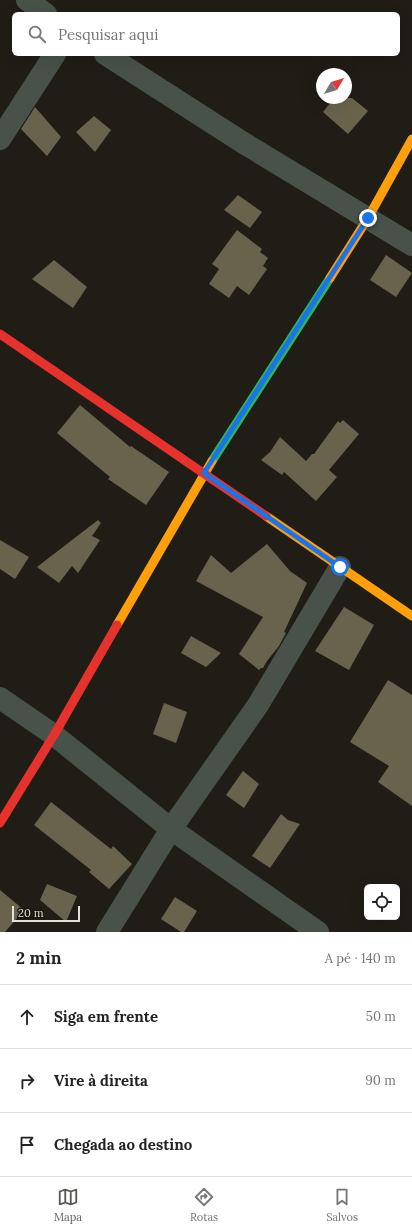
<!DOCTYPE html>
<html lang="pt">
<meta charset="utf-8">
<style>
body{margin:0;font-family:Lora,serif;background:#f6f6f6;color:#222}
.controls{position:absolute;right:12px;bottom:12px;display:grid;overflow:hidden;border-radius:6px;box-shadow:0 4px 16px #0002}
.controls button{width:36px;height:36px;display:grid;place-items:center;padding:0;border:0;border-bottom:1px solid #e0e0e0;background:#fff;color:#222;font:20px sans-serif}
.compass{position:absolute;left:316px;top:68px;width:36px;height:36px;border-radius:50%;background:#fff;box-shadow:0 4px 16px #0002;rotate:52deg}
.scale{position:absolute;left:12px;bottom:10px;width:68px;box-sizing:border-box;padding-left:4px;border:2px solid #e3e1d8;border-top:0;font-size:11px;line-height:14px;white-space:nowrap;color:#e3e1d8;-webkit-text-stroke:3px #1a1709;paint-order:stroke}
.stop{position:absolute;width:12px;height:12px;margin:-9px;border:3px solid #1a73e8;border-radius:50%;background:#fff}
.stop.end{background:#1a73e8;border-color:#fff;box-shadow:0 1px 4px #0008}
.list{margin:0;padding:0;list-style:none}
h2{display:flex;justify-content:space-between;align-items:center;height:52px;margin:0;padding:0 16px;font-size:17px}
h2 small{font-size:13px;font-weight:400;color:#767676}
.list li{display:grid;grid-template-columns:26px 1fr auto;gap:12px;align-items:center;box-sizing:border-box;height:64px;padding:0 16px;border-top:1px solid #e0e0e0}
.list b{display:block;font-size:15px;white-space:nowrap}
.list em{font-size:13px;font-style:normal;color:#767676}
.icon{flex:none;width:22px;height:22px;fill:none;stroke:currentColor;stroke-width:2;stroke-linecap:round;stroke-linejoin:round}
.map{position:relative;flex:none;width:412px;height:932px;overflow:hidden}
.search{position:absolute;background:#fff;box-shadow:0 4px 16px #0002;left:12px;right:12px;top:12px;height:44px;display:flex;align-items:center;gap:10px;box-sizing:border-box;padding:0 14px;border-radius:6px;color:#767676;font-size:15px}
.sheet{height:244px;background:#fff}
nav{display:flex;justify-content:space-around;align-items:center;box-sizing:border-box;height:56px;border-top:1px solid #e0e0e0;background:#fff;font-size:11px;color:#767676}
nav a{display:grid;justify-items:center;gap:2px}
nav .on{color:#5a5955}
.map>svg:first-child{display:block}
.building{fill:#68634d}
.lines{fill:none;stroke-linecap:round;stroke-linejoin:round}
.street{stroke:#48524a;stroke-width:22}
.fast{stroke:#30b455;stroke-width:9}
.slow{stroke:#ff9f0a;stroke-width:9}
.jam{stroke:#e5322d;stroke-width:9}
.route{stroke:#1a73e8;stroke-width:5}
</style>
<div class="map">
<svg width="412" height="932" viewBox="0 0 412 932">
<rect width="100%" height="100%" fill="#1f1d16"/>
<!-- building -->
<g class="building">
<polygon points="334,98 352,98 368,111 348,134 323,112"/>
<polygon points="35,107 61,137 47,156 21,129"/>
<polygon points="94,116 111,130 95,152 76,132"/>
<polygon points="238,195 262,212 250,228 224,210"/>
<polygon points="237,230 262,249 260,252 268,258 263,266 267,269 249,295 237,286 229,298 209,284 219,269 212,264"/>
<polygon points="386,255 412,273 396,297 370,280"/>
<polygon points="54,260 87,287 73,308 32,279"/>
<polygon points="80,405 130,447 131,446 169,472 146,505 108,479 110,477 57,433"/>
<polygon points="343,420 359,434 329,470 337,477 316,501 284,472 282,475 261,460 270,452 280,437 306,461 312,454 314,454 338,421 340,423"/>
<polygon points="98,520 101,523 92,536 100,540 78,573 72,566 59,583 37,567"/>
<polygon points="0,540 29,557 15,579 0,569"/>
<polygon points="267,544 290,571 307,583 284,632 286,633 279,646 267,661 263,668 261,668 259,670 239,654 263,617 196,581 211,555 231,573"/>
<polygon points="344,607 374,625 349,670 315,651"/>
<polygon points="191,636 221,653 206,667 181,653"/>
<polygon points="388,680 412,695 412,806 378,782 389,766 350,742"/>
<polygon points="164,703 187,712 176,743 153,734"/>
<polygon points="243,771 259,784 244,808 226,795"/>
<polygon points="51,802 111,849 113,846 132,864 109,889 89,872 91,870 34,825"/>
<polygon points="281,814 288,820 300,824 270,868 252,856"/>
<polygon points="47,884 77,896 66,922 40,900"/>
<polygon points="0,890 24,910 5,932 0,932"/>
<polygon points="175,897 197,911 184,932 181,932 161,919"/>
</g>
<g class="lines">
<!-- street -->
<g class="street">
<polyline points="27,0 46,14"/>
<polyline points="105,54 242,142 412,245"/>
<polyline points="0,139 55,54"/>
<polyline points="0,698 54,735 171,829 318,932"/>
<polyline points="107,932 171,829 258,705 340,567"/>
</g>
<!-- fast -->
<polyline class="fast" points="212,461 330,278"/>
<!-- slow -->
<g class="slow">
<polyline points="330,278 368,218 412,139"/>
<polyline points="266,516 412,616"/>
<polyline points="117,625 212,461"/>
</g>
<!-- jam -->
<g class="jam">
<polyline points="0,334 266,516"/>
<polyline points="0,823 54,735 117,625"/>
</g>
</g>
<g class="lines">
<!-- route -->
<polyline class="route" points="340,567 204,473 368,218"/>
</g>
</svg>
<div class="controls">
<button><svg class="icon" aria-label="locate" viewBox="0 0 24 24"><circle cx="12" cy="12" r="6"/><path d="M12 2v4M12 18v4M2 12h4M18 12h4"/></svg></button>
</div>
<svg class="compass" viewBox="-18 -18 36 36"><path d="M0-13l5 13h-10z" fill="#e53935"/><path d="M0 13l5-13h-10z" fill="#767676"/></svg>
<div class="scale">20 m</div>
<div class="stop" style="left:340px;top:567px"></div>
<div class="stop end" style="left:368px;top:218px"></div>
<div class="search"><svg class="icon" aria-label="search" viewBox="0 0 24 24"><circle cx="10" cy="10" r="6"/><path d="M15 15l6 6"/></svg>Pesquisar aqui</div>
</div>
<section class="sheet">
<h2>2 min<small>A pé · 140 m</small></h2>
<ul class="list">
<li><svg class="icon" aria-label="ahead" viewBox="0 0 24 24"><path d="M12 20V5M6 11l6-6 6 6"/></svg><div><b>Siga em frente</b></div><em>50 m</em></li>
<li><svg class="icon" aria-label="right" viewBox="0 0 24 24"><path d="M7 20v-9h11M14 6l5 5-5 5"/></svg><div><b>Vire à direita</b></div><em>90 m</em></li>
<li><svg class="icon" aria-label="arrive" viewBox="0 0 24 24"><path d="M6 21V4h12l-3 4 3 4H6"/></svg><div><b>Chegada ao destino</b></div></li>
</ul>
</section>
<nav>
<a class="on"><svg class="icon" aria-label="map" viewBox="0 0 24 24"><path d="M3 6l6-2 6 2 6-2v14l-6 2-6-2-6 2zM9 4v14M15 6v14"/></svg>Mapa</a>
<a><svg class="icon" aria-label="directions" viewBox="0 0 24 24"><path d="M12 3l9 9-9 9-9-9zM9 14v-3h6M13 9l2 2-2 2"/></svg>Rotas</a>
<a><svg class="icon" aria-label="saved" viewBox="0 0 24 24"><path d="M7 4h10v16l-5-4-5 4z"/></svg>Salvos</a>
</nav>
